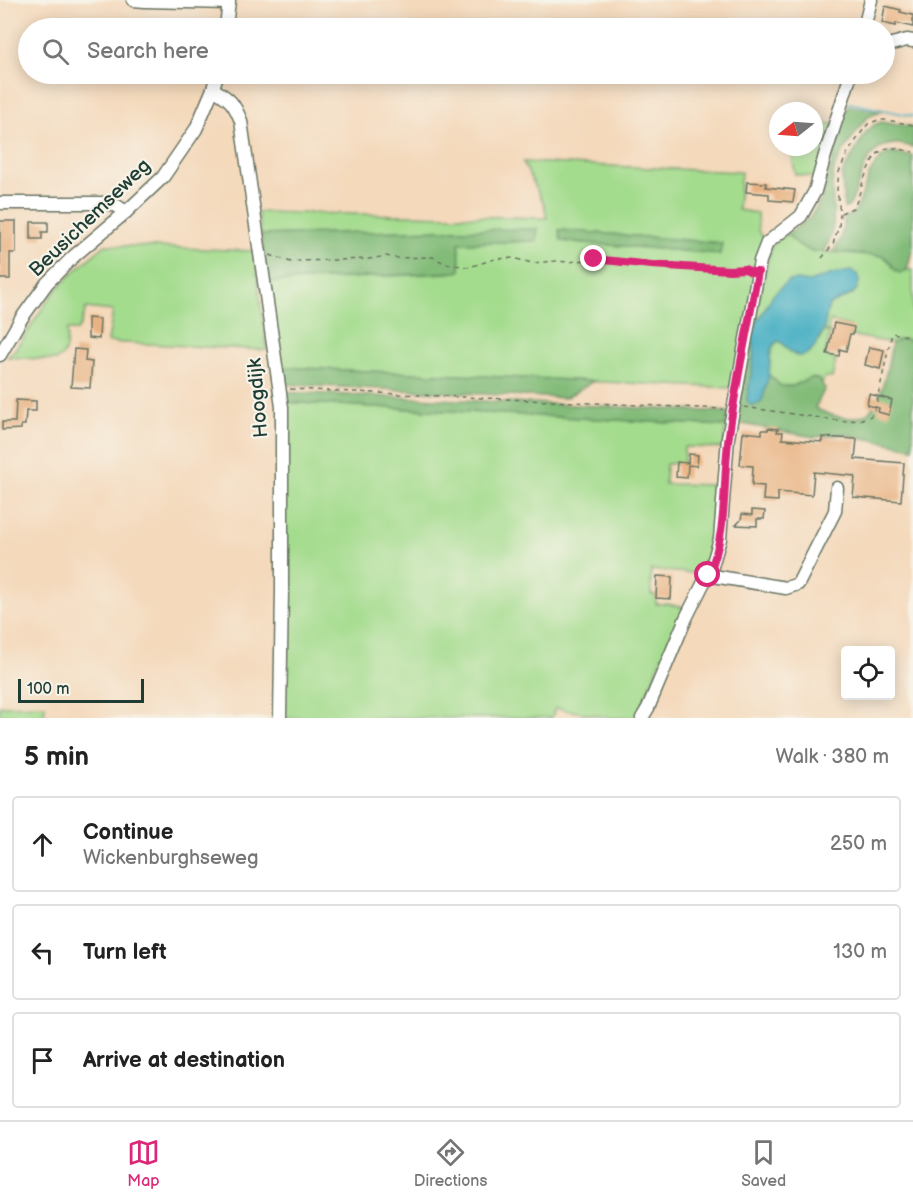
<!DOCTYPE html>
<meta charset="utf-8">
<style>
body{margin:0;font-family:"Balsamiq Sans",sans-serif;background:#f2f2f2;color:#222}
.controls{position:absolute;right:18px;bottom:18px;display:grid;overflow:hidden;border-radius:6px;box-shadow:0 3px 15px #0003}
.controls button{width:54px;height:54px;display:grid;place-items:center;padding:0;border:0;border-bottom:2px solid #e0e0e0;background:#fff;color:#222;font:30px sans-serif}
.compass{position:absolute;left:769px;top:102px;width:54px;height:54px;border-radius:50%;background:#fff;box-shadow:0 3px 15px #0003;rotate:253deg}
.scale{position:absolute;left:18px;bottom:15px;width:126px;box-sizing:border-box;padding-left:6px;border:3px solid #1f3d34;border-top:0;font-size:16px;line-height:21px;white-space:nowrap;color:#1f3d34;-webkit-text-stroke:4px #f7f3e8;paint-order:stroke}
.stop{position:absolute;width:18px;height:18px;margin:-14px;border:4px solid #db2777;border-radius:50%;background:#fff}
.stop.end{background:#db2777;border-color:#fff;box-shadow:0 2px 6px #0008}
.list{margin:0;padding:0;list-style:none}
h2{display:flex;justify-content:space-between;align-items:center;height:78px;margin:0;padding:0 24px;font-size:26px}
h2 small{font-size:20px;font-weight:400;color:#767676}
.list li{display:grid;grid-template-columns:39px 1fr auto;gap:18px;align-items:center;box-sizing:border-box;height:96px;margin:0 12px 12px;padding:0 12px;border:2px solid #e0e0e0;border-radius:6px}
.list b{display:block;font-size:22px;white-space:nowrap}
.list p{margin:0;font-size:20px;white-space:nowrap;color:#767676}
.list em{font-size:20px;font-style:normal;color:#767676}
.icon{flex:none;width:33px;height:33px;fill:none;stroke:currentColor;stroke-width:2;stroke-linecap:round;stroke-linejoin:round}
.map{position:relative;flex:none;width:913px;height:718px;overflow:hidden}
.search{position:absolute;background:#fff;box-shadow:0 3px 15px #0003;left:18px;right:18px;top:18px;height:66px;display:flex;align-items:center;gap:15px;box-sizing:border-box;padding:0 21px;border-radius:33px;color:#767676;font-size:22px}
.sheet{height:402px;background:#fff}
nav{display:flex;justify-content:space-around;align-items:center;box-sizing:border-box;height:84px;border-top:2px solid #e0e0e0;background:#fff;font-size:16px;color:#767676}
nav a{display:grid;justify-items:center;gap:3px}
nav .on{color:#db2777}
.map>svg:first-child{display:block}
.green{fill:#a4dc8e;stroke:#628c61;stroke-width:1.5;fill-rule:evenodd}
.forest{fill:#83bc79;stroke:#517c56;stroke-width:1.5}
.water{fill:#43adc2;stroke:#31757b;stroke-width:1.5}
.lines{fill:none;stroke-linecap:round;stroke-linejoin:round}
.stream{stroke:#43adc2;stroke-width:2}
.building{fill:#e9b282}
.minor-casing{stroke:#6a7463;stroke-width:15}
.path{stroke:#6a7463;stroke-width:1.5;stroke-dasharray:4.5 4.5;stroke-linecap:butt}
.minor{stroke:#fff;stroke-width:12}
.route{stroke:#db2777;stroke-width:8}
.labels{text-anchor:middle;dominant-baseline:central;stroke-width:4.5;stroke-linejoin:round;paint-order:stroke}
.street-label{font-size:20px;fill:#1f3d34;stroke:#f7f3e8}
</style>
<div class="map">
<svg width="913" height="718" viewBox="0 0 913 718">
<rect width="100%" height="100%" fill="#f7f3e8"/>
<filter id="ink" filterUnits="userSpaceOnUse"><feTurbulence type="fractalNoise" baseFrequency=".0167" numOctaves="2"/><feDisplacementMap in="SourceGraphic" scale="12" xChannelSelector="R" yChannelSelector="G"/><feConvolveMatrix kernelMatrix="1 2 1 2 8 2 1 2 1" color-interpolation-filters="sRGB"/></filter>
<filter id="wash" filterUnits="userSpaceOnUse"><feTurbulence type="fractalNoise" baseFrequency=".008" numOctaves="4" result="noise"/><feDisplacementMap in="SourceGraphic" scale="24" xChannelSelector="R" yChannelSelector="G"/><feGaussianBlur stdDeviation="1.35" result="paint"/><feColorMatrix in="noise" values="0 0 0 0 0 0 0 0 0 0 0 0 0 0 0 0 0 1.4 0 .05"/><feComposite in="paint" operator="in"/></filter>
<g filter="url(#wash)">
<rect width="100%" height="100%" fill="#f4d9bb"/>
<!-- green -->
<g class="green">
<polygon points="814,122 834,124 818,178 795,174 791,147 814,147"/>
<path d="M523 162 741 172 738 210 757 213 758 230 765 240 733 388 279 367 268 282 448 273 460 270 459 243 537 241V230H440L261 235 258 212 547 218 544 204ZM559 230 721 243 720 254 562 241Z"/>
<path d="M787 234 799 245 814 252H841L882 256C888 258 891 261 892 267L903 272 907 270H913V342C906 338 898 340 892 343L849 335 850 326 830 321 828 331 823 330 829 305 852 295 857 289 851 271 833 274 809 282 797 280 773 295 760 317 753 324 770 252 773 244Z"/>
<path d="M105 245 254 251 267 350 108 342 113 311 86 308 81 325 77 330H67C66 341 69 355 56 360L8 357C28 337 38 310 57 289 71 273 89 259 105 245Z"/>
<path d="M823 332H830L825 355 836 360 832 378 825 377 822 384 818 379 810 378 793 386H781L769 375 770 357 774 344 779 341C784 345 789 352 794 355 806 361 818 340 823 332Z"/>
<polygon points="283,402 726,426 723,448 684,447 684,463 666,464 665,484 720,485 713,546 703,574 651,570 651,595 656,595 656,604 668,604 685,608 671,636 637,718 611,718 555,708 552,718 282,718"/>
<polygon points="45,705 44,718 0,718 0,706"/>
</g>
<!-- forest -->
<g class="forest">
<path d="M848 106 881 112 868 117 863 122C855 136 837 156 834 170 827 198 843 227 822 252 807 252 797 245 787 234L810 218 821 200Z"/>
<path d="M881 122 913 127V147C907 146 900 143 894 144 864 145 861 182 851 203L848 207 844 208 842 176 845 168 867 131 874 125Z"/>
<path d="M889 153 913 156V246L907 270 900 273 896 271C891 265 890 259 882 256L833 252 841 238 845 217 852 214 857 209C865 190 868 163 889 153Z"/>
<polygon points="537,229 537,241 459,243 460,270 458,272 268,282 261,235 440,230"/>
<polygon points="559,230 722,243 720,254 561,241"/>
<path d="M905 339 913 342V448L844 434 814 437 736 423 750 340 754 344V354L747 399C749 404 750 405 755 406L766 383 769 375 781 386H793L810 378 818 379 825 388 815 408C830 416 860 426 873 407 885 389 888 364 892 343L897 340Z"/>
<polygon points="279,367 594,381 565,398 281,384"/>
<polygon points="282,392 729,412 726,426 283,402"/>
</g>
<!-- water -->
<path class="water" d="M851 271C857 274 859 275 859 282 856 298 840 298 829 305 826 313 826 321 824 329 820 339 808 363 794 354 788 351 785 345 779 341L774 344 771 350 769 375 762 401 759 404 751 405 749 404 747 400 754 354V345L750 340 753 324 760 317 773 295 788 281 797 280 809 282 833 274Z"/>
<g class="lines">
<!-- stream -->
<polyline class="stream" points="849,103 913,116"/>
</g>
<g id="blocks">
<!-- building -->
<g class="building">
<polygon points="885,6 901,10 900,12 913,15 913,27 896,23 896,26 882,23"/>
<polygon points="747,182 766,183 766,187 795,190 793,202 769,200 769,194 746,192"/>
<polygon points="0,221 16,221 16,253 10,253 10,279 0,279"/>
<polygon points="31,222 48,222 48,232 42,232 42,239 31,239"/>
<polygon points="88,318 100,319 99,339 88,338"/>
<polygon points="834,323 854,327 853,334 850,334 846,351 840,349 839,356 827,354"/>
<polygon points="869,347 884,350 880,369 865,365"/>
<polygon points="74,349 86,350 85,361 92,362 90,388 71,387"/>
<polygon points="869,394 892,400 889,415 878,412 879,408 867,405"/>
<polygon points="16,400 36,401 36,411 26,411 25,425 21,425 21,429 2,430 2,422 15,422"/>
<polygon points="768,428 778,429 777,432 783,432 782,439 822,442 822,437 857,439 855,459 904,463 901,501 853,497 855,476 814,472 812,495 778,492 778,501 763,500 764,486 752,485 753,466 740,465 743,432 762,434 762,430 768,430"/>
<polygon points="689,454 698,455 697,466 688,465 687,478 676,477 677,462 688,463"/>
<polygon points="752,510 765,511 764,519 757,519 757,526 736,525 741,520 742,514 752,515"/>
<polygon points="657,576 672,577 671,599 656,598"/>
</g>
</g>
</g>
<g filter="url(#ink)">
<use href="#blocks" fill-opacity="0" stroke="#6a7463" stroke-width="1.5"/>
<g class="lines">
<defs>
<g id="minor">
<polyline points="133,0 145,1 229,3"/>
<polyline points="226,28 229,0"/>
<polyline points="864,28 871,0"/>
<polyline points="884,46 907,40 913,41"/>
<path d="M213 89C230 99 234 103 241 121L282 407V589L280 718"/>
<polyline points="0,203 106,203 117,206 126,212"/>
<polyline points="0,355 21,319 47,283 74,256 126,212 163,177 196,129 213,89 217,74"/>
<polyline points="707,575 786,588 798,584 835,511 837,488"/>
<polyline points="642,718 648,708 686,618 712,566 720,539 728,438 760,261 767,243 801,216 815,191 825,155 851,74"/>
</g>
</defs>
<!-- minor casing -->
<use href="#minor" class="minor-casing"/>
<!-- path -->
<g class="path">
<path d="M841 213 853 208 856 203C862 188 870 149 889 148 896 147 906 151 913 152"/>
<polyline points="270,255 291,262 300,261 369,259 386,256 395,258 433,257 446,264 469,267 495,259 513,258 532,263 556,261 568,262 595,259 652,265 730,270 737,268 748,270"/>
<polyline points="822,258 833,244 839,226 840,213 837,190 839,172 847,154 861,133 868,124 878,120 887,120 913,125"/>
<polyline points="290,389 723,409"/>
<polyline points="744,407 842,421 859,420 871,416 876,406 892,333 913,337"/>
</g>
<!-- minor -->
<use href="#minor" class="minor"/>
</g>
</g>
<g class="lines" filter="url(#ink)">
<!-- route -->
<path class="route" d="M594 259 652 265 730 270 745 269 751 272H758C748 327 736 381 729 435 722 482 729 531 708 575"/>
</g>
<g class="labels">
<!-- street labels -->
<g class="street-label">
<text transform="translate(90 218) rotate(-44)">Beusichemseweg</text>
<text transform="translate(258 398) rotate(-95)">Hoogdijk</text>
</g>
</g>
</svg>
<div class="controls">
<button><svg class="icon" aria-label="locate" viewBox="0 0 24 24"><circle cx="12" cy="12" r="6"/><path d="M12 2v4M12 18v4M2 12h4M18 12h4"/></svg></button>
</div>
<svg class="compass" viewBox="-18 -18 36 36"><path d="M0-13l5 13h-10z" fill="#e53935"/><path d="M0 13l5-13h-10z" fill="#767676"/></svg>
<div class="scale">100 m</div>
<div class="stop" style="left:708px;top:575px"></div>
<div class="stop end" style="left:594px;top:259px"></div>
<div class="search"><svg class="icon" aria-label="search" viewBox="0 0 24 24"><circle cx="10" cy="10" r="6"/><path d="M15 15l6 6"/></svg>Search here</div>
</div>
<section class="sheet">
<h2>5 min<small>Walk · 380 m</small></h2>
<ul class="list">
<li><svg class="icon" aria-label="ahead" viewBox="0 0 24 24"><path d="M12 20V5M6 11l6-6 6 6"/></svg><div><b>Continue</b><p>Wickenburghseweg</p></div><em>250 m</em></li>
<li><svg class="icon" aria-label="left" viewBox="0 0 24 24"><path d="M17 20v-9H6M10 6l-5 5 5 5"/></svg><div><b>Turn left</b></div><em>130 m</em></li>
<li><svg class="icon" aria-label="arrive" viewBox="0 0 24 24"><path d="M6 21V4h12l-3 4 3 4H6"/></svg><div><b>Arrive at destination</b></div></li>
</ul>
</section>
<nav>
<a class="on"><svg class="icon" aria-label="map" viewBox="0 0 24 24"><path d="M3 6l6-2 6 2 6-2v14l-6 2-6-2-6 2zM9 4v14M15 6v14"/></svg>Map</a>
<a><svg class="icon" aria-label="directions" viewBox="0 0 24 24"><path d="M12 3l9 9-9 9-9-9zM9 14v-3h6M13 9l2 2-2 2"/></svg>Directions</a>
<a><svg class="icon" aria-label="saved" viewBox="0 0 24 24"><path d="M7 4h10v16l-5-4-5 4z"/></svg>Saved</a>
</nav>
